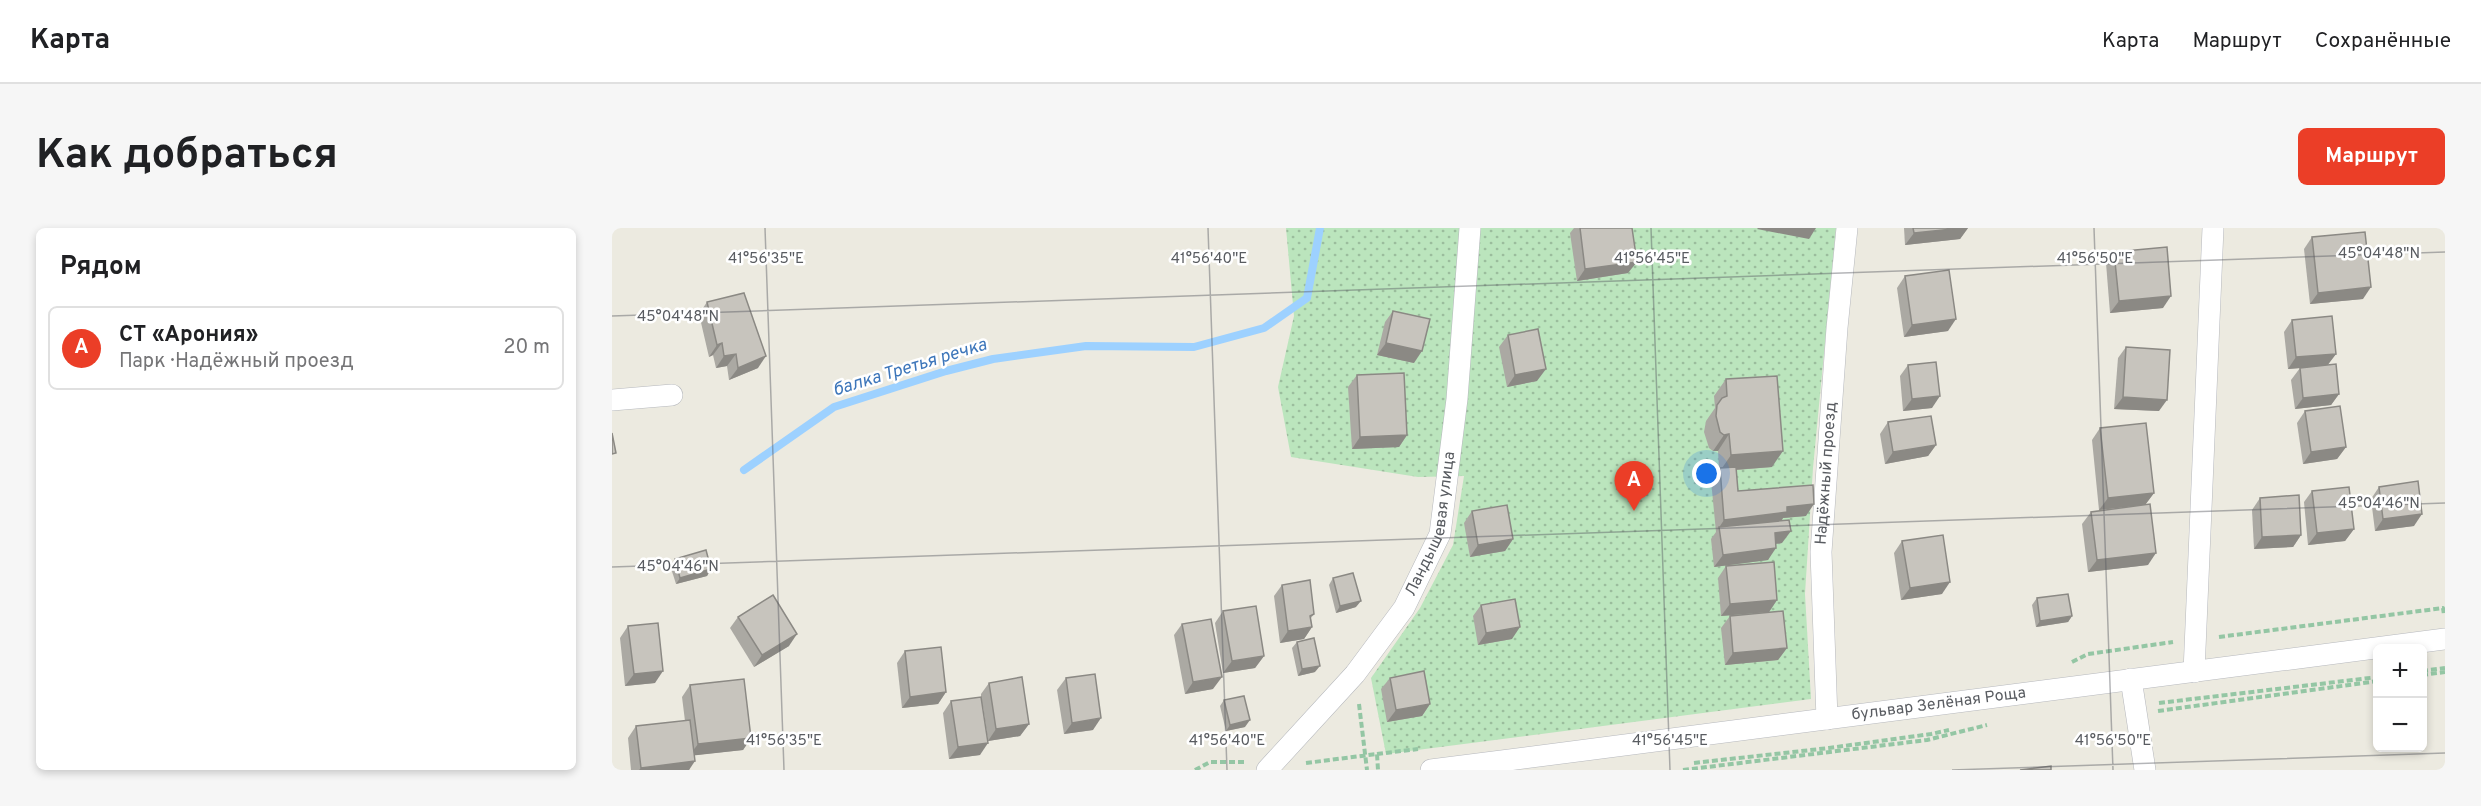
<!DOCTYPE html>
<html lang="ru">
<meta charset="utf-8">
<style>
body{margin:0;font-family:Overpass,sans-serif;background:#f6f6f6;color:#202124}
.controls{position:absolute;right:18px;bottom:18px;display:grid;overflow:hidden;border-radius:9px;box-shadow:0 3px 9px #0003}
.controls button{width:54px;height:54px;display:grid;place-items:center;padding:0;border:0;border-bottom:2px solid #e0e0e0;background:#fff;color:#202124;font:30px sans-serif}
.you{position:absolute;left:1095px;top:246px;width:21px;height:21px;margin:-15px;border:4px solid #fff;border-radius:50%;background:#1a73e8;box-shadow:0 0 0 9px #1a73e833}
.badge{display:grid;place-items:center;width:39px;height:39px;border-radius:50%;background:#eb3e27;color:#fff;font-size:20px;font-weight:700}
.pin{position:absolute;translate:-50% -50px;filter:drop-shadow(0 2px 3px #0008)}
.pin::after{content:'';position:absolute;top:32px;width:21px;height:18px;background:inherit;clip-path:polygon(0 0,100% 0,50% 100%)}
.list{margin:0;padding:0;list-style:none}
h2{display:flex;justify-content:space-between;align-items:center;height:78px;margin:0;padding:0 24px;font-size:26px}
h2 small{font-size:20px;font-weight:400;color:#757577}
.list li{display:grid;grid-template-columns:39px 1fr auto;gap:18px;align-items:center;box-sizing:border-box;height:84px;margin:0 12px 12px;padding:0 12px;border:2px solid #e0e0e0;border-radius:9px}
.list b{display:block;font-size:22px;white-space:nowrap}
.list p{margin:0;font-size:20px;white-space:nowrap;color:#757577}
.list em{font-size:20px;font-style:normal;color:#757577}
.map{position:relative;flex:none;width:1833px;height:542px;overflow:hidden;border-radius:9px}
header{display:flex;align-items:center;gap:36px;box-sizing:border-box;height:84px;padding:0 30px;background:#fff;border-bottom:2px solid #e0e0e0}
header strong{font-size:28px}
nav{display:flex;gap:33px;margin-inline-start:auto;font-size:21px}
.intro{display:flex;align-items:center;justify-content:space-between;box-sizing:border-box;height:144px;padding:0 36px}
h1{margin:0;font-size:42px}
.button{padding:15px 27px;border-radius:9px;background:#eb3e27;color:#fff;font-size:21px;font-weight:700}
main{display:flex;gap:36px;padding:0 36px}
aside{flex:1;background:#fff;border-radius:9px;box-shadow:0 3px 9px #0003}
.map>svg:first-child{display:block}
.garden{fill:url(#garden-dots)}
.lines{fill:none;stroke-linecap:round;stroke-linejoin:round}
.stream{stroke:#9dd1ff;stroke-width:8}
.minor-casing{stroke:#b6b8bd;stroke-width:22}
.path{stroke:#94c6a4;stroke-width:4;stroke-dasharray:6 3;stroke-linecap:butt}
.minor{stroke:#fff;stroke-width:21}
.wall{fill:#aba9a3}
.shaded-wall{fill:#8b8984}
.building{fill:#c7c4bd;stroke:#8b8984;stroke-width:1.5}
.ticks{fill:none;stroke:#595c61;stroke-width:1.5;stroke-opacity:0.45}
.labels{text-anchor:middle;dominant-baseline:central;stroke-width:5;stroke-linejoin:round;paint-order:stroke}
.street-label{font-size:16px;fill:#595c61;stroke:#fff}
.water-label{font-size:18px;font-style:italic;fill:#3d76ba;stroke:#fff}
.ticks-label{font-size:15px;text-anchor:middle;fill:#595c61;stroke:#fff;stroke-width:5;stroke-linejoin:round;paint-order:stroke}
</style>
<header>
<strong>Карта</strong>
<nav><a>Карта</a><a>Маршрут</a><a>Сохранённые</a></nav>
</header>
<div class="intro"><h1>Как добраться</h1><a class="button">Маршрут</a></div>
<main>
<aside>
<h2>Рядом<small></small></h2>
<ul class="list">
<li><span class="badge">A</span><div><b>СТ «Арония»</b><p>Парк · Надёжный проезд</p></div><em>20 m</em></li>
</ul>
</aside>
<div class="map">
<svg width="1833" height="542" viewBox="0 0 1833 542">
<defs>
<pattern id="garden-dots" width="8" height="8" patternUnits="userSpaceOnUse" patternTransform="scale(1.5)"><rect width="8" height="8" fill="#bbe5bd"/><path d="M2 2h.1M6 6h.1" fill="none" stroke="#9bbd9d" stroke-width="1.8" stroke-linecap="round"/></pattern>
</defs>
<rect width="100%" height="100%" fill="#eceae0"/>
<!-- garden -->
<polygon class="garden" points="674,0 1224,0 1201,240 1193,366 1199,471 774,526 759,450 808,380 841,317 852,248 806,249 679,229 666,159 682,88"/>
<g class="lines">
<!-- stream -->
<polyline class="stream" points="132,242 222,179 334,143 381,131 474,118 582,119 652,100 695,70 708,0"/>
<defs>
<g id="minor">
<polyline points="0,172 60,167"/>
<polyline points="1582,444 1601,0"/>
<polyline points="1519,451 1533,542"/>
<path id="s1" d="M1215 491 1209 324 1225 100 1235 0"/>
<path id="s2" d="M655 542 743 446 792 380 828 306 845 171 858 0"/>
<path id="s3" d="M819 542 1833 411"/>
</g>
</defs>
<!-- minor casing -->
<use href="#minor" class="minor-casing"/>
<!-- path -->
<g class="path">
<polyline points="1607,409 1831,380 1832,387"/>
<polyline points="1460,434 1476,426 1561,414"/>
<polyline points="1810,443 1833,440"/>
<polyline points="1810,447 1833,444"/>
<polyline points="1547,475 1766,449"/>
<polyline points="747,476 755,542"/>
<polyline points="1546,483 1766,453"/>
<polyline points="765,526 806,521"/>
<polyline points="694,535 765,526 766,542"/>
<polyline points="1082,535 1217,520 1319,506 1337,502"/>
<polyline points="583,542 598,534 634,534"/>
<polyline points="1071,542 1315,512 1375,497"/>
</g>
<!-- minor -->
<use href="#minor" class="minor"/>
</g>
<!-- wall -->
<g class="wall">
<polygon points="962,0 1020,0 1016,45 965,53 958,5"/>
<polygon points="1292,0 1356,0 1348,11 1293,17"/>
<polygon points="1700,9 1751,71 1698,76 1692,21"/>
<polygon points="1502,24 1551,80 1498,85 1494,35"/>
<polygon points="1293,48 1336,103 1292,109 1285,60"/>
<polygon points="95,74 146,140 117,152 115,138 104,140 101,127 97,129 87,86"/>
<polygon points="781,83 802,135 765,127 773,94"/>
<polygon points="1680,92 1724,126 1715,137 1727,166 1719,177 1683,181 1679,152 1688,140 1711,138 1676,141 1672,104"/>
<polygon points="896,107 925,153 895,159 887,119"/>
<polygon points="1514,119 1547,183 1502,181 1506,130"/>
<polygon points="1296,137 1320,180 1291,183 1288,148"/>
<polygon points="745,147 795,207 787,219 740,221 736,159"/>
<polygon points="1114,151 1160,239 1124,242 1126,263 1194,288 1171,290 1170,292 1170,315 1164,316 1156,332 1102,339 1099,311 1104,304 1099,252 1107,240 1106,223 1101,223 1097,220 1092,204 1094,193 1103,180 1102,168"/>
<polygon points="1693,183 1734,219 1725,231 1691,236 1685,195"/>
<polygon points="1276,194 1324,217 1316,228 1273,236 1268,206"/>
<polygon points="1488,200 1542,265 1533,277 1487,282 1480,212"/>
<polygon points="1767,259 1802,298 1763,303 1759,271"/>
<polygon points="1700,263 1742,301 1733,313 1696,317 1692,274"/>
<polygon points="1648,270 1689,307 1681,319 1642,321 1640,282"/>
<polygon points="860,283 901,311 893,323 858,329 852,295"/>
<polygon points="1479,284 1536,337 1476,344 1470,296"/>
<polygon points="1290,313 1330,366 1289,372 1282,325"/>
<polygon points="63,331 99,341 95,348 64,356 58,337"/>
<polygon points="1114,338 1165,372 1157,384 1109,388 1106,350"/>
<polygon points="721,350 744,379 724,385 717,357"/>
<polygon points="670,357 702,386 699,390 700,399 692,411 668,415 662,368"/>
<polygon points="1425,370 1460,388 1456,394 1424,399 1420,377"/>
<polygon points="869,377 900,411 866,417 861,388"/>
<polygon points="611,383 652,428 643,440 611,445 603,395"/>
<polygon points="1118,388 1175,420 1166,432 1113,437 1109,400"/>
<polygon points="126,389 177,418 142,439 118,400"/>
<polygon points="570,396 601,461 573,466 562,407"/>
<polygon points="16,398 43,455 13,458 8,410"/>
<polygon points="685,414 703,444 686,448 680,420"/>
<polygon points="293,423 334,464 326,476 290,480 285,435"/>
<polygon points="454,450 481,502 452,506 445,462"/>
<polygon points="778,450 818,476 810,488 775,494 769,461"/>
<polygon points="377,455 417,496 408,508 376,513 371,479 368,527 337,531 331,485 339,473 369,469 369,466"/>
<polygon points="78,457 139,510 131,522 83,527 77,542 19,542 16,510 24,498 73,493 70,469"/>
<polygon points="612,472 633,499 614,503 608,478"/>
</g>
<!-- shaded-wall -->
<g class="shaded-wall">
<polygon points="1146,0 1204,0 1197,11 1145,1"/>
<polygon points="1350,0 1356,0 1348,11 1293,17 1302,5"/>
<polygon points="1025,34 1016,45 965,53 973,41"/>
<polygon points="1759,59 1751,71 1698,76 1706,65"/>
<polygon points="1559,68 1551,80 1498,85 1507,73"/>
<polygon points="1344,91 1336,103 1292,109 1300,97"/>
<polygon points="110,115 101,127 97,129 105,117"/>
<polygon points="774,115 810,123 802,135 765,127"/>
<polygon points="124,126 115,138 104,140 112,128"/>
<polygon points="1724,126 1715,138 1676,141 1684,129"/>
<polygon points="154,128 146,140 117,152 126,140"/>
<polygon points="934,141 925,153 895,159 903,147"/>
<polygon points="1727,166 1719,177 1683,181 1691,170"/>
<polygon points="1328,168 1320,180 1291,183 1300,171"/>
<polygon points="1511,169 1555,172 1547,183 1502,181"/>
<polygon points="1117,206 1106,223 1101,223 1112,207"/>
<polygon points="795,207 787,219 740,221 748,209"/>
<polygon points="1324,217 1316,228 1273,236 1281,224"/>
<polygon points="1734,219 1725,231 1691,236 1699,224"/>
<polygon points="1171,223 1160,239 1108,243 1119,227"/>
<polygon points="1542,265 1533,277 1487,282 1496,270"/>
<polygon points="1202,276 1194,288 1171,290 1167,296 1107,299 1104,304 1112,292 1175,279"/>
<polygon points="1810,286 1802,298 1763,303 1771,291"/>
<polygon points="1742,301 1733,313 1696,317 1705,305"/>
<polygon points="1179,303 1170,315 1154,317 1163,305"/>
<polygon points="1689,307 1681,319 1642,321 1650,309"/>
<polygon points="901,311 893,323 858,329 866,317"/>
<polygon points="1164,320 1156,332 1102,339 1111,327"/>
<polygon points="1544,325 1536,337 1476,344 1485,332"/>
<polygon points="99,341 95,348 64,356 68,350"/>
<polygon points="1338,354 1330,366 1289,372 1298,360"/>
<polygon points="1165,372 1157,384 1109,388 1118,376"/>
<polygon points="749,373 744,379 724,385 728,378"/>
<polygon points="1460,388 1456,394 1424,399 1428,393"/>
<polygon points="700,399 692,411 668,415 676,403"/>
<polygon points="908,399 900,411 866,417 874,405"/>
<polygon points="185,406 177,418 142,439 150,427"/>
<polygon points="1175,420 1166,432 1113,437 1121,425"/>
<polygon points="652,428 643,440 611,445 620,433"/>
<polygon points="708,438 703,444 686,448 690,441"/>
<polygon points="51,443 43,455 13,458 22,446"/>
<polygon points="610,449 601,461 573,466 581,454"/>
<polygon points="334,464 326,476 290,480 298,469"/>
<polygon points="818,476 810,488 775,494 784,482"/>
<polygon points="489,490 481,502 452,506 460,495"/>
<polygon points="638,492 633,499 614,503 618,497"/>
<polygon points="417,496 408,508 376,513 384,501"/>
<polygon points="139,510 131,522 77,528 86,516"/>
<polygon points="376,515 368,527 337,531 346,519"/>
<polygon points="83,533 77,542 27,542 29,540"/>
</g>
<!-- building -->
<g class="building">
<polygon points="968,0 1020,0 1025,34 973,41"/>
<polygon points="1301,0 1350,0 1302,5"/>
<polygon points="1753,4 1759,59 1706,65 1700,9"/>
<polygon points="1555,19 1559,68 1507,73 1502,24"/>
<polygon points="1337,42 1344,91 1300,97 1293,48"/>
<polygon points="132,65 154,128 126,140 124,126 112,128 110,115 105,117 95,74"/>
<polygon points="781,83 818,91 810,123 774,115"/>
<polygon points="1720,88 1724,126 1684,129 1680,92"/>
<polygon points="926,101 934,141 903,147 896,107"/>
<polygon points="1514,119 1558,122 1555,172 1511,169"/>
<polygon points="1324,134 1328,168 1300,171 1296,137"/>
<polygon points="1724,136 1727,166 1691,170 1688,140"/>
<polygon points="792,145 795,207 748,209 745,147"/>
<polygon points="1165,148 1171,223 1119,227 1117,206 1112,207 1108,204 1104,188 1105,177 1110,170 1115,168 1114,151"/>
<polygon points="1728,178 1734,219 1699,224 1693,183"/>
<polygon points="1319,188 1324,217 1281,224 1276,194"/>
<polygon points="1534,195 1542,265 1496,270 1488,200"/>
<polygon points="0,205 4,225 0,226"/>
<polygon points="1124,239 1126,263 1201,257 1202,276 1175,279 1175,284 1112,292 1108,240"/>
<polygon points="1806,253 1810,286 1771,291 1767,259"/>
<polygon points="1737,259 1742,301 1705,305 1700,263"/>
<polygon points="1687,267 1689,307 1650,309 1648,270"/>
<polygon points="1538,276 1544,325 1485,332 1479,284"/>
<polygon points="895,277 901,311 866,317 860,283"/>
<polygon points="1177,292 1179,303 1163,305 1164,320 1111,327 1107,299"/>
<polygon points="1331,307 1338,354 1298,360 1290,313"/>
<polygon points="94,322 99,341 68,350 63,331"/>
<polygon points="1162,334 1165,372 1118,376 1114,338"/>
<polygon points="741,345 749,373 728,378 721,350"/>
<polygon points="698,352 702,386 698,388 700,399 676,403 670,357"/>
<polygon points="1456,366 1460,388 1428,393 1425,370"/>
<polygon points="161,367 185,406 150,427 126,389"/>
<polygon points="903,371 908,399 874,405 869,377"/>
<polygon points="644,378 652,428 620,433 611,383"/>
<polygon points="1171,383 1175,420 1121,425 1118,388"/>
<polygon points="599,391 610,449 581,454 570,396"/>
<polygon points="46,395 51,443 22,446 16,398"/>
<polygon points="702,410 708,438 690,441 685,414"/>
<polygon points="329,419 334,464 298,469 293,423"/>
<polygon points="812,443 818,476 784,482 778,450"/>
<polygon points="483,446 489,490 460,495 454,450"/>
<polygon points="410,449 417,496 384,501 377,455"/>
<polygon points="132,451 139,510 86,516 78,457"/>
<polygon points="632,468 638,492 618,497 612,472"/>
<polygon points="369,469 376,515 346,519 339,473"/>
<polygon points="78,492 83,533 29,540 24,498"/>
<polygon points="1439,538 1439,542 1408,542"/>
</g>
<!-- ticks -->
<path class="ticks" d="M153 0 172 542M596 0 615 542M1039 0 1058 542M1482 0 1501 542M0 88 1833 24M0 339 1833 275M1340 542 1833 525"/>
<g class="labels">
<!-- street labels -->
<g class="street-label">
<text stroke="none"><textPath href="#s1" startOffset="246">Надёжный проезд</textPath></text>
<text stroke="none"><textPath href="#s2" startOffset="302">Ландышевая улица</textPath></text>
<text stroke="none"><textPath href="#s3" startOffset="512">бульвар Зелёная Роща</textPath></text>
</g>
<!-- water labels -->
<g class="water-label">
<text transform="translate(298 140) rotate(-17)">балка Третья речка</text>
</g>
</g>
<g class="ticks-label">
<text x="1767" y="30">45°04'48"N</text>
<text x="154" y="35">41°56'35"E</text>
<text x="597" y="35">41°56'40"E</text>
<text x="1040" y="35">41°56'45"E</text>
<text x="1483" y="35">41°56'50"E</text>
<text x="66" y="93">45°04'48"N</text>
<text x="1767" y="280">45°04'46"N</text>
<text x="66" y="343">45°04'46"N</text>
<text x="172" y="517">41°56'35"E</text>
<text x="615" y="517">41°56'40"E</text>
<text x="1058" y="517">41°56'45"E</text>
<text x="1501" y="517">41°56'50"E</text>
</g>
</svg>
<div class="controls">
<button>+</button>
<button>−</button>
</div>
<div class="you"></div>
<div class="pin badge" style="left:1022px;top:283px">A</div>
</div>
</main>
